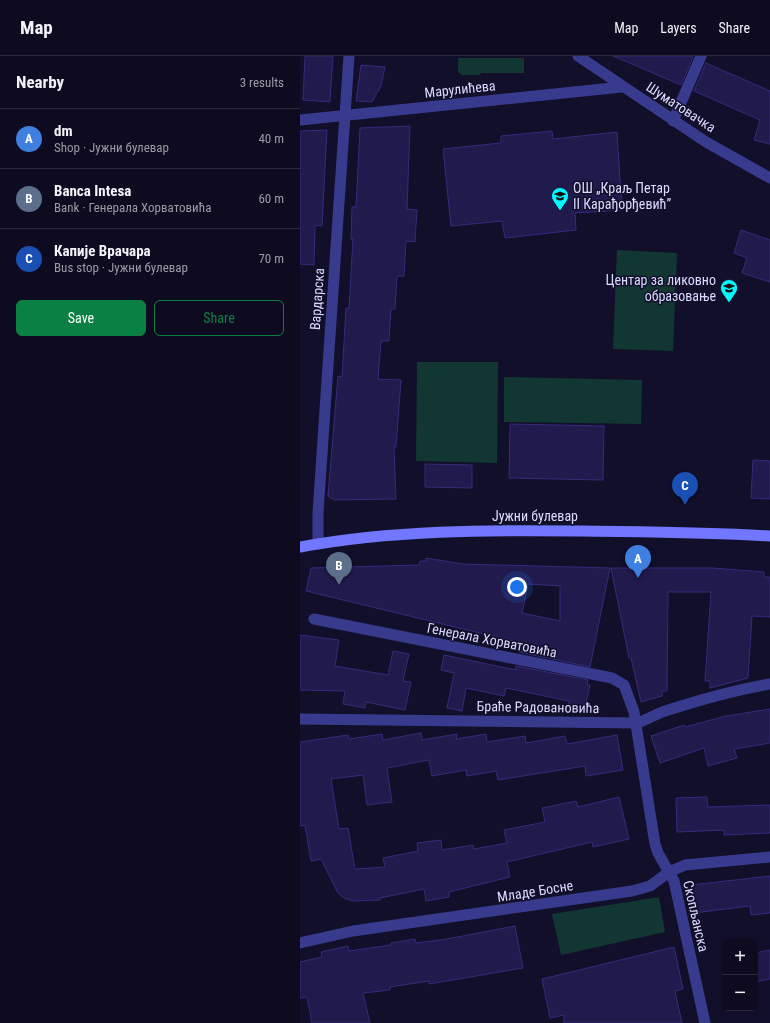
<!DOCTYPE html>
<meta charset="utf-8">
<style>
body{margin:0;font-family:"Roboto Condensed",sans-serif;background:#1c192d;color:#f1f3f6}
.controls{position:absolute;right:12px;bottom:12px;display:grid;overflow:hidden;border-radius:6px;box-shadow:0 4px 16px #0002}
.controls button{width:36px;height:36px;display:grid;place-items:center;padding:0;border:0;border-bottom:1px solid #2e2b3e;background:#0e0b20;color:#f1f3f6;font:20px sans-serif}
.you{position:absolute;left:217px;top:531px;width:14px;height:14px;margin:-10px;border:3px solid #fff;border-radius:50%;background:#1a73e8;box-shadow:0 0 0 6px #1a73e833}
.badge{display:grid;place-items:center;width:26px;height:26px;border-radius:50%;background:#0b8043;color:#fff;font-size:13px;font-weight:700}
.pin{position:absolute;translate:-50% -33px;filter:drop-shadow(0 1px 2px #0008)}
.pin::after{content:'';position:absolute;top:21px;width:14px;height:12px;background:inherit;clip-path:polygon(0 0,100% 0,50% 100%)}
.list{margin:0;padding:0;list-style:none}
h2{display:flex;justify-content:space-between;align-items:center;height:52px;margin:0;padding:0 16px;font-size:17px}
h2 small{font-size:13px;font-weight:400;color:#9b9ba5}
.list li{display:grid;grid-template-columns:26px 1fr auto;gap:12px;align-items:center;box-sizing:border-box;height:60px;padding:0 16px;border-top:1px solid #2e2b3e}
.list b{display:block;font-size:15px;white-space:nowrap}
.list p{margin:0;font-size:13px;white-space:nowrap;color:#9b9ba5}
.list em{font-size:13px;font-style:normal;color:#9b9ba5}
.actions{display:flex;gap:8px;padding:12px 16px}
.actions a{flex:1;padding:9px 0;border:1px solid #0b8043;border-radius:6px;text-align:center;font-size:14px;color:#0b8043}
.actions .main{background:#0b8043;color:#fff}
.map{position:relative;flex:none;width:470px;height:967px;overflow:hidden}
header{display:flex;align-items:center;gap:24px;box-sizing:border-box;height:56px;padding:0 20px;background:#0e0b20;border-bottom:1px solid #2e2b3e}
header strong{font-size:19px}
nav{display:flex;gap:22px;margin-inline-start:auto;font-size:14px}
main{display:flex}
aside{flex:1;background:#0e0b20}
.map>svg:first-child{display:block}
.green{fill:#123632}
.building{fill:#211a4d;stroke:#352b7b;fill-rule:evenodd}
.lines{fill:none;stroke-linecap:round;stroke-linejoin:round}
.minor{stroke:#383b8d;stroke-width:11}
.secondary{stroke:#7178ff;stroke-width:11}
.labels{text-anchor:middle;dominant-baseline:central;stroke-width:3;stroke-linejoin:round;paint-order:stroke}
.street-label{font-size:14px;fill:#dbdaff;stroke:#120f2b}
.poi-label{font-size:14px;fill:#dbdaff;stroke:#120f2b;text-anchor:start}
</style>
<header>
<strong>Map</strong>
<nav><a>Map</a><a>Layers</a><a>Share</a></nav>
</header>
<main>
<aside>
<h2>Nearby<small>3 results</small></h2>
<ul class="list">
<li><span class="badge" style="background:#3f7fe0">A</span><div><b>dm</b><p>Shop · Јужни булевар</p></div><em>40 m</em></li>
<li><span class="badge" style="background:#5c6f8a">B</span><div><b>Banca Intesa</b><p>Bank · Генерала Хорватовића</p></div><em>60 m</em></li>
<li><span class="badge" style="background:#1a4fb4">C</span><div><b>Капије Врачара</b><p>Bus stop · Јужни булевар</p></div><em>70 m</em></li>
</ul>
<div class="actions"><a class="main">Save</a><a>Share</a></div>
</aside>
<div class="map">
<svg width="470" height="967" viewBox="0 0 470 967">
<rect width="100%" height="100%" fill="#120f2b"/>
<!-- green -->
<g class="green">
<polygon points="158,2 224,2 224,17 181,17 180,19 162,19 158,16"/>
<polygon points="317,194 377,197 373,295 313,293"/>
<polygon points="117,306 198,306 197,407 116,405"/>
<polygon points="204,321 342,324 341,368 204,366"/>
<polygon points="359,841 365,876 261,899 252,858"/>
</g>
<!-- building -->
<g class="building">
<polygon points="5,0 33,0 30,46 3,44"/>
<polygon points="313,0 390,0 393,1 381,29"/>
<polygon points="406,7 470,35 470,88 454,84 460,64 394,35"/>
<polygon points="61,9 85,11 81,30 72,46 56,45"/>
<polygon points="110,70 107,153 117,154 115,186 106,185 104,220 97,220 95,253 91,253 89,285 81,285 78,323 101,324 96,391 94,391 96,443 34,444 28,440 38,320 42,321 46,252 49,252 53,183 51,183 52,151 56,151 60,72"/>
<polygon points="27,74 22,170 15,169 14,209 0,208 0,75"/>
<polygon points="252,75 253,83 317,76 322,154 275,157 276,174 205,182 202,165 151,170 143,93 201,87 201,80"/>
<polygon points="441,174 470,184 470,226 442,217 447,202 434,197"/>
<polygon points="210,368 304,370 303,424 209,422"/>
<polygon points="453,404 470,405 470,443 451,442"/>
<polygon points="125,408 172,409 172,432 125,431"/>
<path d="M126 502 163 508 310 512 290 611 219 596 221 587 6 535 11 512 119 509 120 505H126ZM228 528 260 530V565L222 557Z"/>
<polygon points="311,512 413,512 464,516 464,521 470,521 470,561 452,560 448,622 410,632 410,625 405,625 411,536 368,536 367,635 362,635 362,640 341,646 331,602 329,602"/>
<polygon points="0,579 39,584 35,610 88,619 93,595 109,598 103,625 111,626 105,654 66,646 65,652 43,648 45,635 0,634"/>
<polygon points="144,599 216,614 216,610 288,624 287,629 290,629 285,652 268,649 269,645 206,632 204,640 166,632 162,655 147,652 154,617 141,614"/>
<polygon points="470,653 470,687 434,693 437,702 408,710 404,692 360,707 351,680 384,669 385,671 426,660"/>
<polygon points="121,677 122,684 157,678 156,683 186,678 187,686 225,680 226,687 265,680 267,688 317,679 323,714 286,720 285,710 198,724 196,715 167,720 166,714 132,720 129,704 87,712 92,746 67,749 63,719 31,723 39,773 48,772 55,813 85,811 83,802 118,795 117,787 141,784 142,794 173,789 174,793 207,787 204,774 245,766 242,752 276,745 278,751 319,741 329,783 293,791 292,786 207,806 210,821 149,836 149,841 126,845 124,833 80,842 80,844 52,845 44,842 38,837 21,803 11,805 5,769 0,770 0,686 48,679 49,683 82,678 83,684"/>
<polygon points="407,741 408,751 470,749 470,777 424,779 424,774 377,776 376,742"/>
<polygon points="470,820 470,857 451,859 450,850 394,857 391,829"/>
<polygon points="215,870 223,912 129,928 129,925 90,931 90,934 63,937 70,967 12,967 7,941 0,942 0,906 22,901 21,896 48,890 49,895 91,889 91,887 115,883 116,887 147,883"/>
<polygon points="374,891 383,933 375,935 382,967 264,967 264,959 250,962 242,923"/>
<polygon points="470,894 470,923 455,926 455,897"/>
</g>
<g class="lines">
<!-- minor -->
<g class="minor">
<polyline points="278,0 406,86 470,122"/>
<polyline points="0,64 322,31"/>
<polyline points="373,65 401,0"/>
<polyline points="18,488 18,457 49,0"/>
<polyline points="14,563 312,622 324,629 334,656 355,788 358,797 374,825 405,967"/>
<path d="M0 663 336 667C346 665 355 658 365 655 399 644 434 634 470 628"/>
<polyline points="0,887 53,875 332,835 350,830 369,816 385,809 470,801"/>
</g>
<!-- secondary -->
<path class="secondary" d="M0 491C93 474 186 474 280 475 343 476 407 476 470 480"/>
</g>
<!-- icons -->
<defs>
<symbol id="school-pin" viewBox="-11 -11 22 30"><path d="M0 17L-7.5 6A9.5 9.5 0 1 1 7.5 6Z" fill="#06f8ff" stroke="#120f2b"/><path d="M0-5L7-2L0 1L-7-2ZM-4 1L0 2.5L4 1V4Q0 6-4 4Z" fill="#111"/></symbol>
</defs>
<g fill-rule="evenodd">
<use href="#school-pin" x="250" y="130" width="20" height="27"/>
<use href="#school-pin" x="419" y="222" width="20" height="27"/>
</g>
<g class="labels">
<!-- street labels -->
<g class="street-label">
<text transform="translate(160 33) rotate(-6)">Марулићева</text>
<text transform="translate(381 51) rotate(33)">Шуматовачка</text>
<text transform="translate(17 243) rotate(-86)">Вардарска</text>
<text x="235" y="460">Јужни булевар</text>
<text transform="translate(192 584) rotate(11)">Генерала Хорватовића</text>
<text transform="translate(238 651) rotate(1)">Браће Радовановића</text>
<text transform="translate(235 835) rotate(-9)">Младе Босне</text>
<text transform="translate(396 860) rotate(77)">Скопљанска</text>
</g>
<!-- poi labels -->
<g class="poi-label">
<text x="273" y="132">ОШ „Краљ Петар<tspan x="273" dy="16">II Карађорђевић”</tspan></text>
<text x="416" y="224" text-anchor="end">Центар за ликовно<tspan x="416" dy="16">образовање</tspan></text>
</g>
</g>
</svg>
<div class="controls">
<button>+</button>
<button>−</button>
</div>
<div class="you"></div>
<div class="pin badge" style="left:338px;top:522px;background:#3f7fe0">A</div>
<div class="pin badge" style="left:39px;top:529px;background:#5c6f8a">B</div>
<div class="pin badge" style="left:385px;top:449px;background:#1a4fb4">C</div>
</div>
</main>
